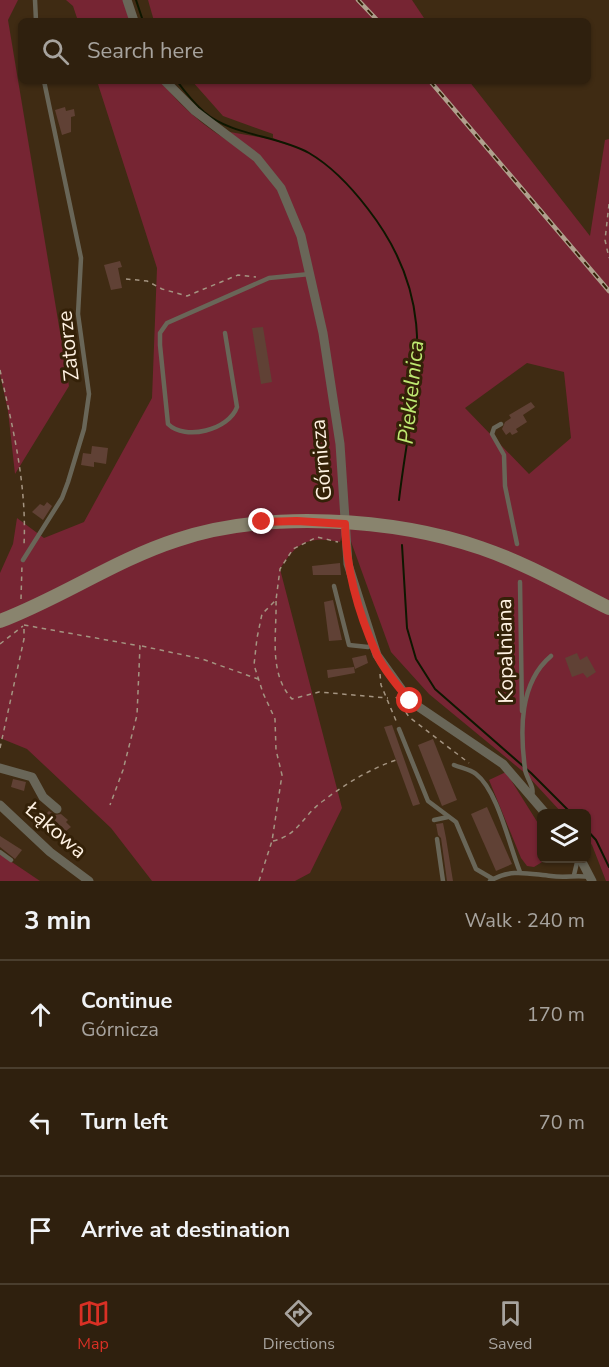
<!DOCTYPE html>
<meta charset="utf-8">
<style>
body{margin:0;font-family:"Nunito Sans",sans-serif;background:#372817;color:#f1f3f6}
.controls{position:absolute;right:18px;bottom:18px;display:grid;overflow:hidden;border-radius:9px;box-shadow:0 2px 4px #0004}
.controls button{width:54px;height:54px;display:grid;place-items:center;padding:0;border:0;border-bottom:2px solid #4a3e2e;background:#2f200e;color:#f1f3f6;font:30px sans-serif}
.stop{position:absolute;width:18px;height:18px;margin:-14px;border:4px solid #d93025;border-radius:50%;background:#fff}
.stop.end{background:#d93025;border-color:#fff;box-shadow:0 2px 6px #0008}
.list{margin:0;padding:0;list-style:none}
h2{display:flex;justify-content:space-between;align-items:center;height:78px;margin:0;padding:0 24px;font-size:26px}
h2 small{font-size:20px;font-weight:400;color:#a7a39e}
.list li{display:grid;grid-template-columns:39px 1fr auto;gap:18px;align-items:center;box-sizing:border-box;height:108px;padding:0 24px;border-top:2px solid #4a3e2e}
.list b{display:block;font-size:22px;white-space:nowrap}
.list p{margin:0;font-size:20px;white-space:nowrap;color:#a7a39e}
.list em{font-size:20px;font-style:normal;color:#a7a39e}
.icon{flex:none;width:33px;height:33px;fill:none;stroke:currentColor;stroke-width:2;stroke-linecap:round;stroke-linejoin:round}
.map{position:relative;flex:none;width:609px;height:881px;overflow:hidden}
.search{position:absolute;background:#2f200e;box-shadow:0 2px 4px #0004;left:18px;right:18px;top:18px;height:66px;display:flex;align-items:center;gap:15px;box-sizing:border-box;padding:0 21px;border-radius:9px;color:#a7a39e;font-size:22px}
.sheet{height:402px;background:#2f200e}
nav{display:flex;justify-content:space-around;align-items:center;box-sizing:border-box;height:84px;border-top:2px solid #4a3e2e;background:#2f200e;font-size:16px;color:#a7a39e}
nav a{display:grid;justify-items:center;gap:3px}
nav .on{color:#d93025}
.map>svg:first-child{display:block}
.green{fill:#762533;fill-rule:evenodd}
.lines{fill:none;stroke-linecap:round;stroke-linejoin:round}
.stream{stroke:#0e1700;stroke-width:2}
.building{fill:#604135}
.path{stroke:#a49481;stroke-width:1.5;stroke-dasharray:4.5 4.5;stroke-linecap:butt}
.service{stroke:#696658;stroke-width:4.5}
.minor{stroke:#696658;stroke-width:9}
.secondary{stroke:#89846e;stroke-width:14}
.rail-casing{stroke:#b0a08d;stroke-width:4.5}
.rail{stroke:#342108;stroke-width:2;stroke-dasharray:7;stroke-linecap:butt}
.route{stroke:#d93025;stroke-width:8}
.labels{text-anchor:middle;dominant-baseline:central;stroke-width:6;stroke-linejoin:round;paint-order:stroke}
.street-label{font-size:21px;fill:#fff2e3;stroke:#342108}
.water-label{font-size:22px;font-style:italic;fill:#bee971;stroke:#342108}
</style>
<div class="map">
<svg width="609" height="881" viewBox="0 0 609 881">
<rect width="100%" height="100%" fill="#3f2b13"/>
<!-- green -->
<g class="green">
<polygon points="0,0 18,0 8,20 69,386 15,474 8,411 0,374"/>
<polygon points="66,0 128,0 136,21 78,21 73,6"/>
<polygon points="148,0 412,0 426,21 154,21"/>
<path d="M97 81H161C185 113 216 135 250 154L218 130 270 139 291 146 273 138V134L223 116 192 81H469L590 236 605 140 609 139V881H606L592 845 587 839 586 814 562 813 526 774 429 694 391 652 345 525 340 542C308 536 297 542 280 569L342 808 310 873 295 881H152L111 828 27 749 0 738V573L13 544 17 518 44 538 84 522 152 398 157 268ZM527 363 564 372 571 438 529 474 465 408Z"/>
<polygon points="506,772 541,828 542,858 547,859 534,867 527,866 521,858 489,780"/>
<polygon points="0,854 40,881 0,881"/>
</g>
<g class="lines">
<!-- stream -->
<g class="stream">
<polyline points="136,0 143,21"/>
<path d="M177 81C185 92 194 103 204 112 232 136 277 135 309 153 333 167 352 188 368 209 445 308 412 387 399 500"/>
<polyline points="402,545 407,628 416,659 435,689 531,773 572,814"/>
<polyline points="586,829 596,840 609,867"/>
</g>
</g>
<!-- building -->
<g class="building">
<polygon points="65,107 66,111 74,109 75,116 71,117 71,132 62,135 55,110"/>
<polygon points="120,261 122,267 118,268 122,288 111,290 104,265"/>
<polygon points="263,327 272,382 261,384 252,328"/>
<polygon points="531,402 535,407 523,415 527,422 516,429 518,432 512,435 510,432 506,435 502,429 505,422 511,418 509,415"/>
<polygon points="92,446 108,448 106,464 94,462 94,467 81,465 83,453 91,454"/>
<polygon points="47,502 52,506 43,520 32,512 40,504 44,506"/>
<polygon points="340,563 341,575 313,575 312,566"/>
<polygon points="333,600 342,640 329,641 324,602"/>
<polygon points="577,653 580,660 587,656 596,672 587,678 583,673 572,677 565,658"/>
<polygon points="366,655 368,663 355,669 352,658"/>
<polygon points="354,667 355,673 328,678 327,670"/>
<polygon points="392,725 420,804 413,806 384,727"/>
<polygon points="433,739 457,800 442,806 418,745"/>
<polygon points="13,779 26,782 24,791 11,787"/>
<polygon points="487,807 512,864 496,871 471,814"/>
<polygon points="49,811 55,815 61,814 68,820 66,822 71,827 66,831 47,813"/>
<polygon points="443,823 446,838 453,881 447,881 441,838 438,835 436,824"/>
<polygon points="0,836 22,850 15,859 0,847"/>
</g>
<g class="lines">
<!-- path -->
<g class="path">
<polyline points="609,204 605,240 609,258"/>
<polyline points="126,279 147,281 162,289 187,296 238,275 256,277"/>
<path d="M0 370C13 429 27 485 24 545"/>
<polyline points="21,599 22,565"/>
<path d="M276 601C277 634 268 673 292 699L319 692 388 698"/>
<polyline points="24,625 140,646 137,715 123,770 110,805"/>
<polyline points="0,644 23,626"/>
<polyline points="142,646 202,659 258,679"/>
<polyline points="380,674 381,685 397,723"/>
<polyline points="396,697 409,717 469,763"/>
<polyline points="0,748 24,639 24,626"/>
<path d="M273 841C299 835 303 815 323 801 345 784 370 769 396 760"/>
<polyline points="259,881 272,841 282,775 276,750 275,719 263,693 254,665 257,638 262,614 276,600 280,569 293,549 317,537 338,542"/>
</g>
<!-- service -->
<g class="service">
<polyline points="35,0 36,21"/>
<path d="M225 333 237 407C229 430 185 441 168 424L160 345V333L167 323 269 278 310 274"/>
<polyline points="501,424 494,428 492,434 504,455 505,486 517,544"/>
<polyline points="23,560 62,498 68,482 84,429 89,394 78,314 81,258 44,81"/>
<polyline points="520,582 522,711"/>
<polyline points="334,586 349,645 368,647 374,644"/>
<polyline points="399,729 428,801 456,822 476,869 493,879"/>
<path d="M454 765C461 768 470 769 476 774 498 791 509 845 520 872"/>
<path d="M532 795C535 787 526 778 525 769 520 731 519 683 551 656"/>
<polyline points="434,820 448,817"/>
<polyline points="437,839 443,881"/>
<polyline points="0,852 11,860"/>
<polyline points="574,875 578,858"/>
<path d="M490 881C511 868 529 874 551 876 564 878 577 875 590 877"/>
</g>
<!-- minor -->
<g class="minor">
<polyline points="127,0 134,21"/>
<polyline points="165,81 195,111 257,158 281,188 301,236 323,333 332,392 340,444 348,564 377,655 410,701 503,764 546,814"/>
<polyline points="0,768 32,777 43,797 57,809"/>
<polyline points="0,805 50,852 89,881"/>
<polyline points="580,858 592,881"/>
</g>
<!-- secondary -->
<path class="secondary" d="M0 621C61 598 115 560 177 540 266 510 394 518 481 548 525 563 567 587 609 608"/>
<defs>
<g id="rail">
<polyline points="358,0 378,21"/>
<polyline points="430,81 609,291"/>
</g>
</defs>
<!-- rail casing -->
<use href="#rail" class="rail-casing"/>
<!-- rail -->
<use href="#rail" class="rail"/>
</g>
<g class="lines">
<!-- route -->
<path class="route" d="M262 522 297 521 345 524C346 569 359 615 377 655 385 672 399 687 410 701"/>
</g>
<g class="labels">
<!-- street labels -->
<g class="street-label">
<text transform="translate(68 346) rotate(-96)">Zatorze</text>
<text transform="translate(321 460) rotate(-95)">Górnicza</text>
<text transform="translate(505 651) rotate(-91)">Kopalniana</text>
<text transform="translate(56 830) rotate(41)">Łąkowa</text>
</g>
<!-- water labels -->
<g class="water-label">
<text transform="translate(411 392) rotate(-84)">Piekielnica</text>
</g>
</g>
</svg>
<div class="controls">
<button><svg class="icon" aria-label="layers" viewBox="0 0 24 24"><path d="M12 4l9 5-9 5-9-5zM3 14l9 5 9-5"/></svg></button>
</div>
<div class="stop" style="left:410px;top:701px"></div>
<div class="stop end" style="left:262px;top:522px"></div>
<div class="search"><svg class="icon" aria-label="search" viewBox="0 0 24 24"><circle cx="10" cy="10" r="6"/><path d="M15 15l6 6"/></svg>Search here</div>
</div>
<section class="sheet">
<h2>3 min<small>Walk · 240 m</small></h2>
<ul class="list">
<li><svg class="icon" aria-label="ahead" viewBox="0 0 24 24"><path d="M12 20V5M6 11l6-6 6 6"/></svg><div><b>Continue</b><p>Górnicza</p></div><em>170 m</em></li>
<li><svg class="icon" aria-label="left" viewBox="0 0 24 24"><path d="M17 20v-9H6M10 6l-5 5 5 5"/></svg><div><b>Turn left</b></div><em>70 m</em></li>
<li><svg class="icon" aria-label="arrive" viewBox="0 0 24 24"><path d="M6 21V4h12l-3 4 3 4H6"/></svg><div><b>Arrive at destination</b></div></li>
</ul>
</section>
<nav>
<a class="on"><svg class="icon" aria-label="map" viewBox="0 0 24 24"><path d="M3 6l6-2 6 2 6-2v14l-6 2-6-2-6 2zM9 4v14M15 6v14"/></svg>Map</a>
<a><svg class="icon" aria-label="directions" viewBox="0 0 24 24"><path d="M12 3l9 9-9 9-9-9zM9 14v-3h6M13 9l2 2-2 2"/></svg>Directions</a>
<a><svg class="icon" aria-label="saved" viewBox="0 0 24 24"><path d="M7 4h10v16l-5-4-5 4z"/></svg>Saved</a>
</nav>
